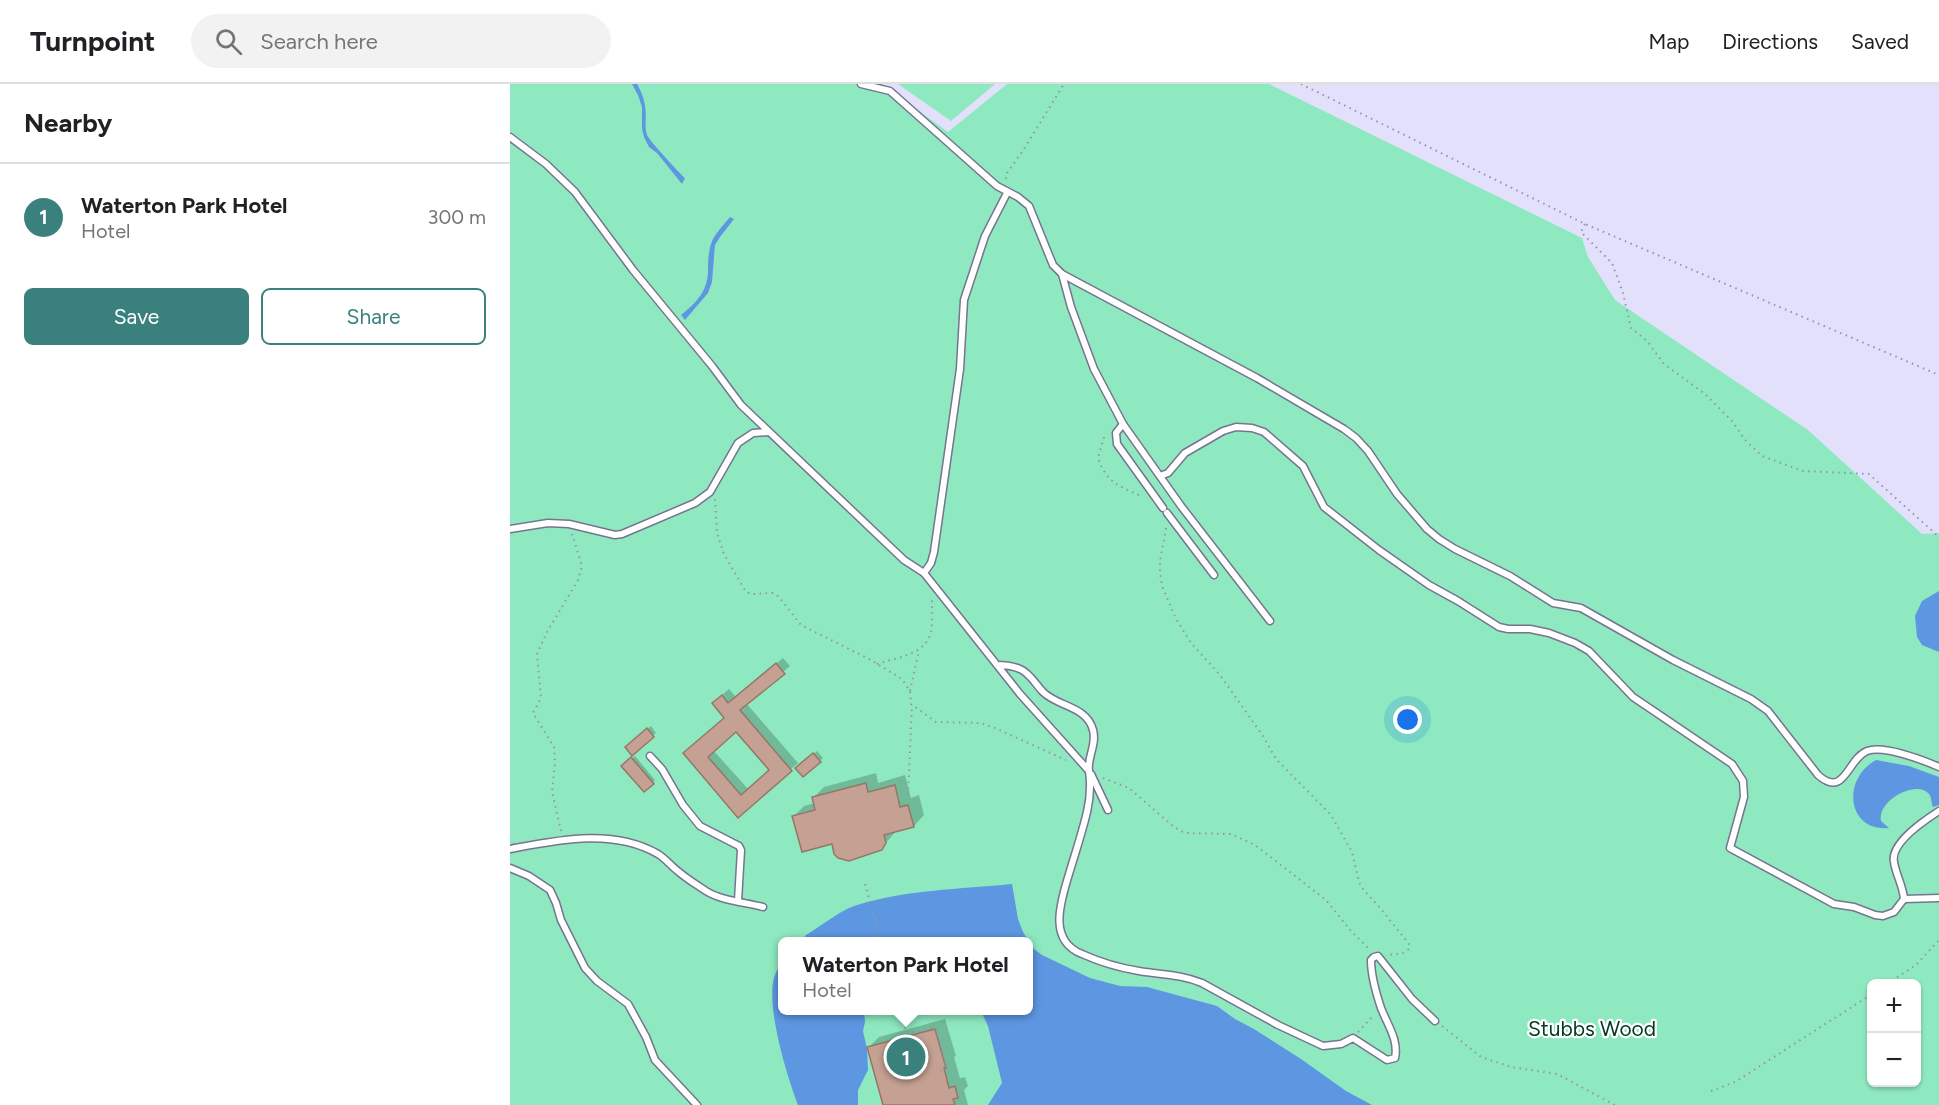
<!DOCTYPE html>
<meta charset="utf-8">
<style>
body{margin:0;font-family:Figtree,sans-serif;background:#f2f2f2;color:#202124}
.controls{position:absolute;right:18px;bottom:18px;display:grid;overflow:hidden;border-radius:9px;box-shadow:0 2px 4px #0004}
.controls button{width:54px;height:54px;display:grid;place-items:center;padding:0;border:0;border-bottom:2px solid #e0e0e0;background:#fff;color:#202124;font:30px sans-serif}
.you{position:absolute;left:898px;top:636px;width:21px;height:21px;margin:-15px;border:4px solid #fff;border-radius:50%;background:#1a73e8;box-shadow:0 0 0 9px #1a73e833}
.badge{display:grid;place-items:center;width:39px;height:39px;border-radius:50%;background:#3a817d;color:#fff;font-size:20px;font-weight:700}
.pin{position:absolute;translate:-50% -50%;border:3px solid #fff;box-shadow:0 2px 6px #0006}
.popup{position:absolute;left:268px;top:853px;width:255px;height:78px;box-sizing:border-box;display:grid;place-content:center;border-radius:9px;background:#fff;filter:drop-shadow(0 2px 4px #0005);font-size:20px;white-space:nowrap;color:#757577}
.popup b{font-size:22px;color:#202124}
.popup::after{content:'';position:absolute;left:50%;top:100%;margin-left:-12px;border:12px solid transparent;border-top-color:#fff}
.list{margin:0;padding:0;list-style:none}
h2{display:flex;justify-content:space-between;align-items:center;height:78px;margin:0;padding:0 24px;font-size:26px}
h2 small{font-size:20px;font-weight:400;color:#757577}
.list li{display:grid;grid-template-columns:39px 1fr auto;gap:18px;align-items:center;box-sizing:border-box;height:108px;padding:0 24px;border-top:2px solid #e0e0e0}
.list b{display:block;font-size:22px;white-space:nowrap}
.list p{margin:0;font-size:20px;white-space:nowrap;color:#757577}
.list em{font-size:20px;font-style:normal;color:#757577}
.actions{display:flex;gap:12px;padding:18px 24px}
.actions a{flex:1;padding:14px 0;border:2px solid #3a817d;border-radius:9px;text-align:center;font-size:21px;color:#3a817d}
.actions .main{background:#3a817d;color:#fff}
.icon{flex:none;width:33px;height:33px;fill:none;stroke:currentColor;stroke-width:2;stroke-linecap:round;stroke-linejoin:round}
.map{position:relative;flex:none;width:1429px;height:1021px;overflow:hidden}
header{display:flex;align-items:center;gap:36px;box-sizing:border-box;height:84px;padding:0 30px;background:#fff;border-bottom:2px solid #e0e0e0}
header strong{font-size:28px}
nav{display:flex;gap:33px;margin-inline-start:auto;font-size:21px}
.search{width:420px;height:54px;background:#f2f2f2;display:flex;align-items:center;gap:15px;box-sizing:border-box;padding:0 21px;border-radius:33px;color:#757577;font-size:22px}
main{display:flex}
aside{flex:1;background:#fff}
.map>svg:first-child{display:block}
.green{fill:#8ee9c0;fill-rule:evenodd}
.water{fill:#5d97e2}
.shadow{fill:#0003;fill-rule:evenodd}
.building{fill:#c4a192;stroke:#977668;stroke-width:1.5;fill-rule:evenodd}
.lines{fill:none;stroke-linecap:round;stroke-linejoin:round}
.service-casing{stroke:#777391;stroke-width:9}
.path{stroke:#9693a8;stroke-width:2;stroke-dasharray:1.5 4.5;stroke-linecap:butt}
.service{stroke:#fff;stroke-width:6}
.labels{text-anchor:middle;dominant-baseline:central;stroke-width:4.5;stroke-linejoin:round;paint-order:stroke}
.park-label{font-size:21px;fill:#023826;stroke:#fff}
</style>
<header>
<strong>Turnpoint</strong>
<div class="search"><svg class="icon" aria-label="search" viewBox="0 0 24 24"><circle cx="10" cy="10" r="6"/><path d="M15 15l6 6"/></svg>Search here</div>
<nav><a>Map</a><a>Directions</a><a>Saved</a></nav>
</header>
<main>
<aside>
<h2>Nearby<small></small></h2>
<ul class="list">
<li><span class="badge">1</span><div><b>Waterton Park Hotel</b><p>Hotel</p></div><em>300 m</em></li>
</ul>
<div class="actions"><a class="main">Save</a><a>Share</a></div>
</aside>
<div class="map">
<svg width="1429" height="1021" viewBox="0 0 1429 1021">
<rect width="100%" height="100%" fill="#e3e0fb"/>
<!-- green -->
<g class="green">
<path d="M0 0H372L438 48 497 0H759L1072 154 1078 173 1105 216 1298 346 1412 450 1429 449V1021H0ZM273 858H519V926H273ZM1362 900H1406V998H1362Z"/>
<polygon points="388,0 485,0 441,37"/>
</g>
<!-- water -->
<g class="water">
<path d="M122 0H127C131 7 134 14 135 22 137 32 134 42 137 51 139 56 169 89 175 94L172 100 147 69 139 63 134 53 132 45V23L128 11Z"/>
<path d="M220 133 224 135 210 153 205 161 202 198 198 209 175 236 171 231C186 219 197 208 198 188 198 179 198 170 201 160 204 150 213 142 220 133Z"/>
<polygon points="1429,507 1429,568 1412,561 1407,553 1405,532 1412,517"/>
<path d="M1366 676 1399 682 1429 693V721L1423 723C1421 719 1422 714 1419 710 1407 695 1367 716 1371 737L1379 744C1337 748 1331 695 1366 676Z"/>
<path d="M502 800 508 835 513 848 524 865 532 871 580 894 610 902 637 903 707 922 725 935 744 945 791 975 836 1007 862 1021H478L492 999 478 942 471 927 519 926V858L291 857 296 851C311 842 328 828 344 822 392 806 452 805 502 800Z"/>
<path d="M273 877V926L354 927 355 938 353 947 357 965 358 986 348 1006V1021H288C277 992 256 924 264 894 266 888 269 882 273 877Z"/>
</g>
<!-- shadow -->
<g class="shadow">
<path d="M273 574 280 582 236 619 288 679 228 731 175 670 216 634 210 613 219 605 226 613ZM226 646 260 686 238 705 203 666Z"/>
<polygon points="141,642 146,649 122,669 117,663"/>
<polygon points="307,667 313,674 293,691 287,684"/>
<polygon points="125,672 145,696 143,699 113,682"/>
<polygon points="366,689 368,699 395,691 401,714 409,711 414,731 404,742 386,747 371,765 284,732 294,722 305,719 303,714 314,703"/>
<polygon points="435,935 446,972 444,973 450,994 455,993 458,1002 454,1006 458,1021 374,1021 359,963 369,953"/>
</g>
<!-- building -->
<g class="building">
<path d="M266 579 275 590 230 626 282 687 228 734 173 669 214 634 202 619 212 611 218 619ZM226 648 259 686 231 711 198 673Z"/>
<polygon points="137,644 144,653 122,672 115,663"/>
<polygon points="303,669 311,678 293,693 285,684"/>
<polygon points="121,673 144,700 134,708 111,682"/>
<polygon points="356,699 358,708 385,701 390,723 398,721 404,743 374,751 376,759 372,766 339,777 328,774 324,770 322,760 292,768 282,732 305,726 302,713"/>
<polygon points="425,945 436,984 434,984 439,1004 445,1002 448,1014 443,1015 445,1021 373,1021 357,963"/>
</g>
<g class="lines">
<defs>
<g id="service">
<path d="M351 0 380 7 487 102 508 113 519 122 543 181 552 190 747 294 834 345 846 354 858 367 887 410 917 445 929 455 945 465 1000 492 1043 519 1071 524 1163 576 1241 615 1258 627 1308 691C1335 715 1337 675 1357 667 1374 661 1413 676 1429 683"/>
<path d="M0 53 36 80 65 108 123 186 202 282 231 321 394 476 414 489 510 610 579 687C577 673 587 661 583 646 577 622 548 623 533 608 526 601 520 589 510 585 503 582 495 581 487 581"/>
<polyline points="552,190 561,223 584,285 613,340 671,422 760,537"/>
<polyline points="613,340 606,349 607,360 653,424"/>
<path d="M650 392 658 389 675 369 713 347 726 343 742 344 754 348 793 382 814 423 869 466 919 501 948 517 989 543 998 545H1020L1039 549 1065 559 1079 567 1123 613 1222 680 1233 697 1234 713 1220 764 1324 820 1344 823 1365 831 1373 832 1384 828 1394 815C1393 802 1386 791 1384 778 1380 759 1415 736 1429 727"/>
<polyline points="657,429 704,491"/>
<polyline points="0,445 38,439 59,440 105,451 112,450 185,419 200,408 228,359 243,349 259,348"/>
<polyline points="414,489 421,479 424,468 450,285 454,216 475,152 497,109"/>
<polyline points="140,672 152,685 173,721 190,742 229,762 231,766 228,817"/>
<path d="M579 687C581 701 580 715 577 728 572 749 565 770 559 790 551 817 537 856 572 870 590 878 610 884 629 887 652 891 669 890 692 899L768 941 813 962 831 960 843 954 877 976 885 974C889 956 877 940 871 924 866 909 861 892 861 876L864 873 868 872 902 915 925 937"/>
<polyline points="581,690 598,726"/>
<path d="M0 765C48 756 103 744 148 770 156 775 162 783 169 788 177 795 187 801 196 807 212 817 234 818 253 823"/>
<polyline points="0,784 19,792 40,806 46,819 51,836 75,884 87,897 118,920 136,953 145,976 187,1021"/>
<polyline points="1394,815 1429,814"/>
</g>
</defs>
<!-- service casing -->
<use href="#service" class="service-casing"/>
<!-- path -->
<g class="path">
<polyline points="791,0 1075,140 1429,291"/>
<polyline points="496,95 497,89 512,68 554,0"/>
<polyline points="1075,140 1071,148 1102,179 1113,209 1121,244 1137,257 1154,280 1195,310 1223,338 1235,356 1252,372 1293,387 1359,390 1429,453"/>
<path d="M594 353 588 374C597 400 610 402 633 413"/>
<polyline points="205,415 207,449 214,470 236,508 242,510 263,509 269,513 291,541 359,575 392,595 400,607 401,620 426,638 471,639 485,644 556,676"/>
<polyline points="656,444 650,477 650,488 652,502 666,535 681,559 710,591 753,652 766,675 821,731 842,768 849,798 852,804 871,825 899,860 899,865 893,869 879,871"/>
<path d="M367 580C385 574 416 571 421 548 423 538 422 525 422 515"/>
<polyline points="400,607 409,566"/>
<polyline points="593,694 619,704 664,743 675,749 721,750 745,761 816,816 841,847 858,864"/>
<polyline points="398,711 402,621"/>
<polyline points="51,747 42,708 45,679 44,663 23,629 31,614 27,570 37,548 68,496 72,482 62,450"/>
<polyline points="355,800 371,858"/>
<polyline points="1377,900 1406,881 1429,856"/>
<polyline points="390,926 397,952"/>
<polyline points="932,942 971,973 1001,983 1047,990 1105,1021"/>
<polyline points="848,948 863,932"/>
<polyline points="397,950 425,943 437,985 426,988"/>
<polyline points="1201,1007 1225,998 1362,910"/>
</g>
<!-- service -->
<use href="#service" class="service"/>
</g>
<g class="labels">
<!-- park labels -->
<g class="park-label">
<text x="1082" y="944">Stubbs Wood</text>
</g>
</g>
</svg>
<div class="controls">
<button>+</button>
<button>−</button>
</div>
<div class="you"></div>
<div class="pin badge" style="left:396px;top:973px">1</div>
<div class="popup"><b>Waterton Park Hotel</b>Hotel</div>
</div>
</main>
